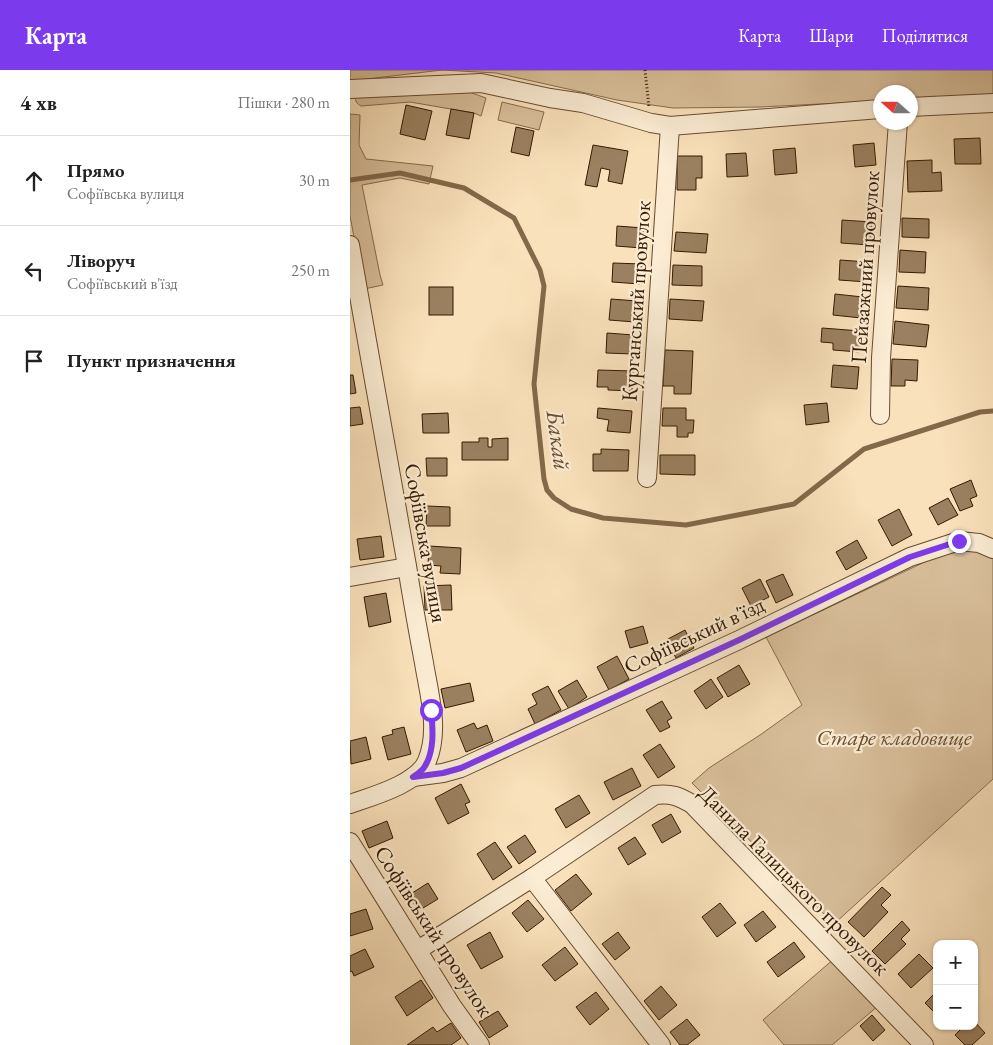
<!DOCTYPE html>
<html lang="uk">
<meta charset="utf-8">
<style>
body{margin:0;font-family:"EB Garamond",serif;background:#f2f2f2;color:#222}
.controls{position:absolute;right:15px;bottom:15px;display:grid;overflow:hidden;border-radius:10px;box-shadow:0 1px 4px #0004}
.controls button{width:45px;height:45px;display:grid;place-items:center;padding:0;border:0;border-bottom:1px solid #e0e0e0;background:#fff;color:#222;font:25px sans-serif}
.compass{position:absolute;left:523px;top:15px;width:45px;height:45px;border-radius:50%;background:#fff;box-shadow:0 1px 4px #0004;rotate:291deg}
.stop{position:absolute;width:15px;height:15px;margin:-11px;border:4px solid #7c3aed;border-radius:50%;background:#fff}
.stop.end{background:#7c3aed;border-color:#fff;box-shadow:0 1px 5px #0008}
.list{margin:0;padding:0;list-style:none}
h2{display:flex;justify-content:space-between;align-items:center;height:65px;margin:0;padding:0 20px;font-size:21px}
h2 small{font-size:16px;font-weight:400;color:#767676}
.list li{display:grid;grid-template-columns:32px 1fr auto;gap:15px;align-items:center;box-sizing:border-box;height:90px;padding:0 20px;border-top:1px solid #e0e0e0}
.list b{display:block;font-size:19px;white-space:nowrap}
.list p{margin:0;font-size:16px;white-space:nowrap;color:#767676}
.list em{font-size:16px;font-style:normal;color:#767676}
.icon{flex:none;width:28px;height:28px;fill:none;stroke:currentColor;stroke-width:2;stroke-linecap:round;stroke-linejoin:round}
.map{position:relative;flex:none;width:643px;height:975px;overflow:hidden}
header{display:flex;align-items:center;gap:30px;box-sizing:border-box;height:70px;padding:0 25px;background:#7c3aed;color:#fff}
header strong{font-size:24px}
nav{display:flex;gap:28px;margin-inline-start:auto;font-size:18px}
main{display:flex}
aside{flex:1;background:#fff}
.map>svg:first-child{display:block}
.green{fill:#d8bf9b;stroke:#876c4e}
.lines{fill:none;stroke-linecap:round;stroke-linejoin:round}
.stream{stroke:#83694a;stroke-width:5}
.building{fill:#9b8161;stroke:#361a00}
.street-casing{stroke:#674c2f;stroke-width:20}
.path{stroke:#361a00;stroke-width:3;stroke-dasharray:1 2.5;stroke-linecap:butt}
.street{stroke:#fbecd3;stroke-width:18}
.route{stroke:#7c3aed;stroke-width:6}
.labels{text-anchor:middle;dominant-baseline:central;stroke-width:4.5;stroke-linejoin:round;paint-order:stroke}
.street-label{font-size:22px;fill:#361a00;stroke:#fbecd3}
.park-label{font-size:22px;font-style:italic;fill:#674c2e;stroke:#fbecd3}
.water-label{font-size:24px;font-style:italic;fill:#6a4e31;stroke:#fbecd3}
</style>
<header>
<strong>Карта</strong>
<nav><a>Карта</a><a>Шари</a><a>Поділитися</a></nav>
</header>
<main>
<aside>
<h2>4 хв<small>Пішки · 280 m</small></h2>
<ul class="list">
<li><svg class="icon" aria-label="ahead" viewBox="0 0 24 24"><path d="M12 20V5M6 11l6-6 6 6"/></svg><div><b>Прямо</b><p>Софіївська вулиця</p></div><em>30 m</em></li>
<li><svg class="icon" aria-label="left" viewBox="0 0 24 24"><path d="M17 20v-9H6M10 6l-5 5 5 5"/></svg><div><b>Ліворуч</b><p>Софіївський в'їзд</p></div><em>250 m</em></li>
<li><svg class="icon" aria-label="arrive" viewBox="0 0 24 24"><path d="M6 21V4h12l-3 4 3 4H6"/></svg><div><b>Пункт призначення</b></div></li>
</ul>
</aside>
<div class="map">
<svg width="643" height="975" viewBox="0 0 643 975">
<rect width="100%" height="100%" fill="#f9e1bb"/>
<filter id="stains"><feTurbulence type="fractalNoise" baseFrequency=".004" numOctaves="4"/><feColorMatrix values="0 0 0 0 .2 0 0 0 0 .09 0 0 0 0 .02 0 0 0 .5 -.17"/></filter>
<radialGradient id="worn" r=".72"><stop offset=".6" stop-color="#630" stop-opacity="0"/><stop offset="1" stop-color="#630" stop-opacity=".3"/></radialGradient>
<!-- green -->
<g class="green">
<polygon points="0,0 643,0 643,26 561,30 560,22 530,22 530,31 410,37 323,38 267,30 146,3 92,0 0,11"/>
<path d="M51 22H119L136 28 131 46 124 43 60 32 11 36C7 34 5 31 5 26Z"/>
<polygon points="152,32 194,42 189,60 148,50"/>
<polygon points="0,44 10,45 9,75 16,89 83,96 79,114 50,108 12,115 30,205 33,215 14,219 0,146"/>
<polygon points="620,478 643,487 643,709 484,854 342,713 359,698 410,665 452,635 416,567 600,480"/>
<polygon points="485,888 528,936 482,975 434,975 413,950"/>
</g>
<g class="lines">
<!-- stream -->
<polyline class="stream" points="0,110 50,103 114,118 164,148 190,200 194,216 184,314 194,409 197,420 204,428 221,439 253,448 336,455 444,434 514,379 630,342 643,341"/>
</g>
<!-- building -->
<g class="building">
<polygon points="56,35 82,41 75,70 50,64"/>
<polygon points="101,39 124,43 119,69 96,65"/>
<polygon points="166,57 184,61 179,86 161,82"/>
<polygon points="630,68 631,94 605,94 604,69"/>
<polygon points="524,73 526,95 505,97 503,75"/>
<polygon points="243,75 278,81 272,114 258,111 260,100 251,98 247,117 235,115"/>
<polygon points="445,78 447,103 425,105 423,80"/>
<polygon points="396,83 398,106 377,107 376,84"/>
<polygon points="327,86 352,86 352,108 346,108 346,120 327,120"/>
<polygon points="582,90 582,103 591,102 592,121 558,122 557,91"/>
<polygon points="552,148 579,149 579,168 552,167"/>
<polygon points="492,150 522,152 520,175 491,173"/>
<polygon points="267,156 294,158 292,178 266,176"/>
<polygon points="326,162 358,164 356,183 324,181"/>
<polygon points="550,180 576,182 575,203 549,202"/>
<polygon points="490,190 518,192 517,212 489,210"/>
<polygon points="263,193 292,194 290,214 262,212"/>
<polygon points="323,195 352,196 352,216 322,215"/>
<polygon points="548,216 579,218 578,240 546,238"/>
<rect x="79" y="217" width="24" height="28"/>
<polygon points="485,224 513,227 511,248 483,245"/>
<polygon points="261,229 287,231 285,252 259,250"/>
<polygon points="320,229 354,231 352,251 319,249"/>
<polygon points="545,251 579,255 576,277 543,274"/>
<polygon points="472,258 511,261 509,282 483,280 483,273 471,272"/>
<polygon points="257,263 284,265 283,284 256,283"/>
<polygon points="315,280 343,281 341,324 324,324 324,316 313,316"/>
<polygon points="542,289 568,290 567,311 555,310 555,316 541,316"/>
<polygon points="483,295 509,297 507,319 481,317"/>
<polygon points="248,300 283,301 282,321 258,320 258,317 247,317"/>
<polygon points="0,305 3,305 6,323 0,324"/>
<polygon points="477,333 479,352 456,355 454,335"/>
<polygon points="10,337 13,354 0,356 0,338"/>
<polygon points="248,338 282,341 280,363 257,361 259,350 247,348"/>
<polygon points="313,338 336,338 336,350 344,350 343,363 338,363 338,367 327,367 327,356 312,356"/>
<polygon points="98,343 99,363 73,363 72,344"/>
<polygon points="129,368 138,368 138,377 142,377 142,369 158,368 158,390 112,390 112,372 129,372"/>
<polygon points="251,379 279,380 278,401 243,401 243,384 251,384"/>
<polygon points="310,385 345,385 345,405 310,404"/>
<polygon points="76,388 97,388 97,406 77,406"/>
<polygon points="621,410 627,426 620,429 623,436 610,441 600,419"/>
<polygon points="598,428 608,445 588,455 579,438"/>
<polygon points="77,436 100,437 100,456 76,456"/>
<polygon points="549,439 562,465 542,476 528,450"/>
<polygon points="31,466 34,487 10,490 7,469"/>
<polygon points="507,470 517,488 496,500 486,482"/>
<polygon points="79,476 111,478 110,504 90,503 91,496 78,495"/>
<polygon points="433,504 443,525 426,533 416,511"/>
<polygon points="410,509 419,527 401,536 392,518"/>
<polygon points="101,515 102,540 75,540 74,516"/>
<polygon points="36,523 41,552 19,557 14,527"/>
<polygon points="293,556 298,573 280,578 275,561"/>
<polygon points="335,560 344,578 326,588 316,570"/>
<polygon points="267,586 279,609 259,620 247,597"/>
<polygon points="389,595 400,614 378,627 367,608"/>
<polygon points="361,609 373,627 356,639 344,621"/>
<polygon points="227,610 237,627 219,639 208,621"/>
<polygon points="120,613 124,631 95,638 91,619"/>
<polygon points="198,616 211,640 185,654 178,639 187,634 182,624"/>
<polygon points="312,631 322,648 317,651 320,657 310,662 296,640"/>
<polygon points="124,653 127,659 137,655 143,671 116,682 107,660"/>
<polygon points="54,657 61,684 38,690 32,667 43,664 42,660"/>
<polygon points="16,667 21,689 1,694 0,671"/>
<polygon points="310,674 325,697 308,708 293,685"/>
<polygon points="282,698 291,716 263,730 254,712"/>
<polygon points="111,714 120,732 115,734 119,743 98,754 85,728"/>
<polygon points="229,725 240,743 216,758 205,739"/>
<polygon points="321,744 331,762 312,773 302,755"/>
<polygon points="37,751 43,768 19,778 12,761"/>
<polygon points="175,765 186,782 169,794 157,777"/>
<polygon points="285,767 296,784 278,795 268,778"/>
<polygon points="145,772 162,797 143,810 127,784"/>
<polygon points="226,804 242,824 221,841 205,820"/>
<polygon points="78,813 88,829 68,841 59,825"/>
<polygon points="532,817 541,825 531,835 538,842 514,867 498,852"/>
<polygon points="178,830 194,849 177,862 162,843"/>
<polygon points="370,833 386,853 367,867 352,847"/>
<polygon points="16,839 23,859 0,866 0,844"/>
<polygon points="413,841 426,857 406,872 394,855"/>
<polygon points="552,851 560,860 551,869 556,874 535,894 522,881"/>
<polygon points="140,862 153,887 131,899 117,875"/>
<polygon points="268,862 280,878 265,890 252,874"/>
<polygon points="444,872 455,887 428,907 417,892"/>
<polygon points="215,877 228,894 205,911 192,895"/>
<polygon points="15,879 24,897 4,906 2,901 0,902 0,886"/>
<polygon points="569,884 583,898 561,918 548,904"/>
<polygon points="71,910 83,928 57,946 45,927"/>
<polygon points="311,916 327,935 309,950 294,931"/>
<polygon points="587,921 587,945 575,933"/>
<polygon points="246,922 259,939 240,955 226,937"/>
<polygon points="148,941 158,956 139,968 129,952"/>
<polygon points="522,945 535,960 523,971 510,956"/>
<polygon points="337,949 350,965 337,975 330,975 320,962"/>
<polygon points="624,951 635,963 622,975 615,975 605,965 614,956 624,956"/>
<polygon points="101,953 111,968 101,975 57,975 83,957 87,962"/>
</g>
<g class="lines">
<defs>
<g id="street">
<polyline points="0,19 131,13 200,28 233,33 301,53 320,56 530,39"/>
<polyline points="560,37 643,33"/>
<path d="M0 175C19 282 38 389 57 496 62 528 68 561 74 593 79 624 90 660 77 691 67 714 23 726 0 734"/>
<polyline points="530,345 531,288 548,52"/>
<polyline points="297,408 320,56"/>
<polyline points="0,507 57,497"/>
<polyline points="63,707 93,703 111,698 389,570 560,487 609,471 629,473 643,479"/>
<polyline points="0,772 102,936 130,975"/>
<polyline points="182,808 311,975"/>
<path d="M68 880 182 808 305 725C321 723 328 726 342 734L574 975"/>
</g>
</defs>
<!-- street casing -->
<use href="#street" class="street-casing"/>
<!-- path -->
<polyline class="path" points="295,0 299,37"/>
<!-- street -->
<use href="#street" class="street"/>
</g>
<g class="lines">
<!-- route -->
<path class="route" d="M81 640C83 659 85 683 73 699 70 702 66 705 63 707L93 703 111 698 389 570 560 487 609 471"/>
</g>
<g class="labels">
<!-- street labels -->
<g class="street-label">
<text transform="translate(515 197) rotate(-86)">Пейзажний провулок</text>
<text transform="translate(286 231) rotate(-86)">Курганський провулок</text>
<text transform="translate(76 473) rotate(80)">Софіївська вулиця</text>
<text transform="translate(344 565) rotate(-25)">Софіївський в'їзд</text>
<text transform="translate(444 810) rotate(45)">Данила Галицького провулок</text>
<text transform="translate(84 861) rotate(57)">Софіївський провулок</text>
</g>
<!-- park labels -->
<g class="park-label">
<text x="544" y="667">Старе кладовище</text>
</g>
<!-- water labels -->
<g class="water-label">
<text transform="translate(209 370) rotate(82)">Бакай</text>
</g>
</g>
<rect width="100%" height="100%" filter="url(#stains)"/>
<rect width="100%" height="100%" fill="url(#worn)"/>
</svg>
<div class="controls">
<button>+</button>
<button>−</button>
</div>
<svg class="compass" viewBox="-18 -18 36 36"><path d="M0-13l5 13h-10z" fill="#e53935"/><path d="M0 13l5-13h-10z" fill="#767676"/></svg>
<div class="stop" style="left:81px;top:640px"></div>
<div class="stop end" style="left:609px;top:471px"></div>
</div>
</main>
